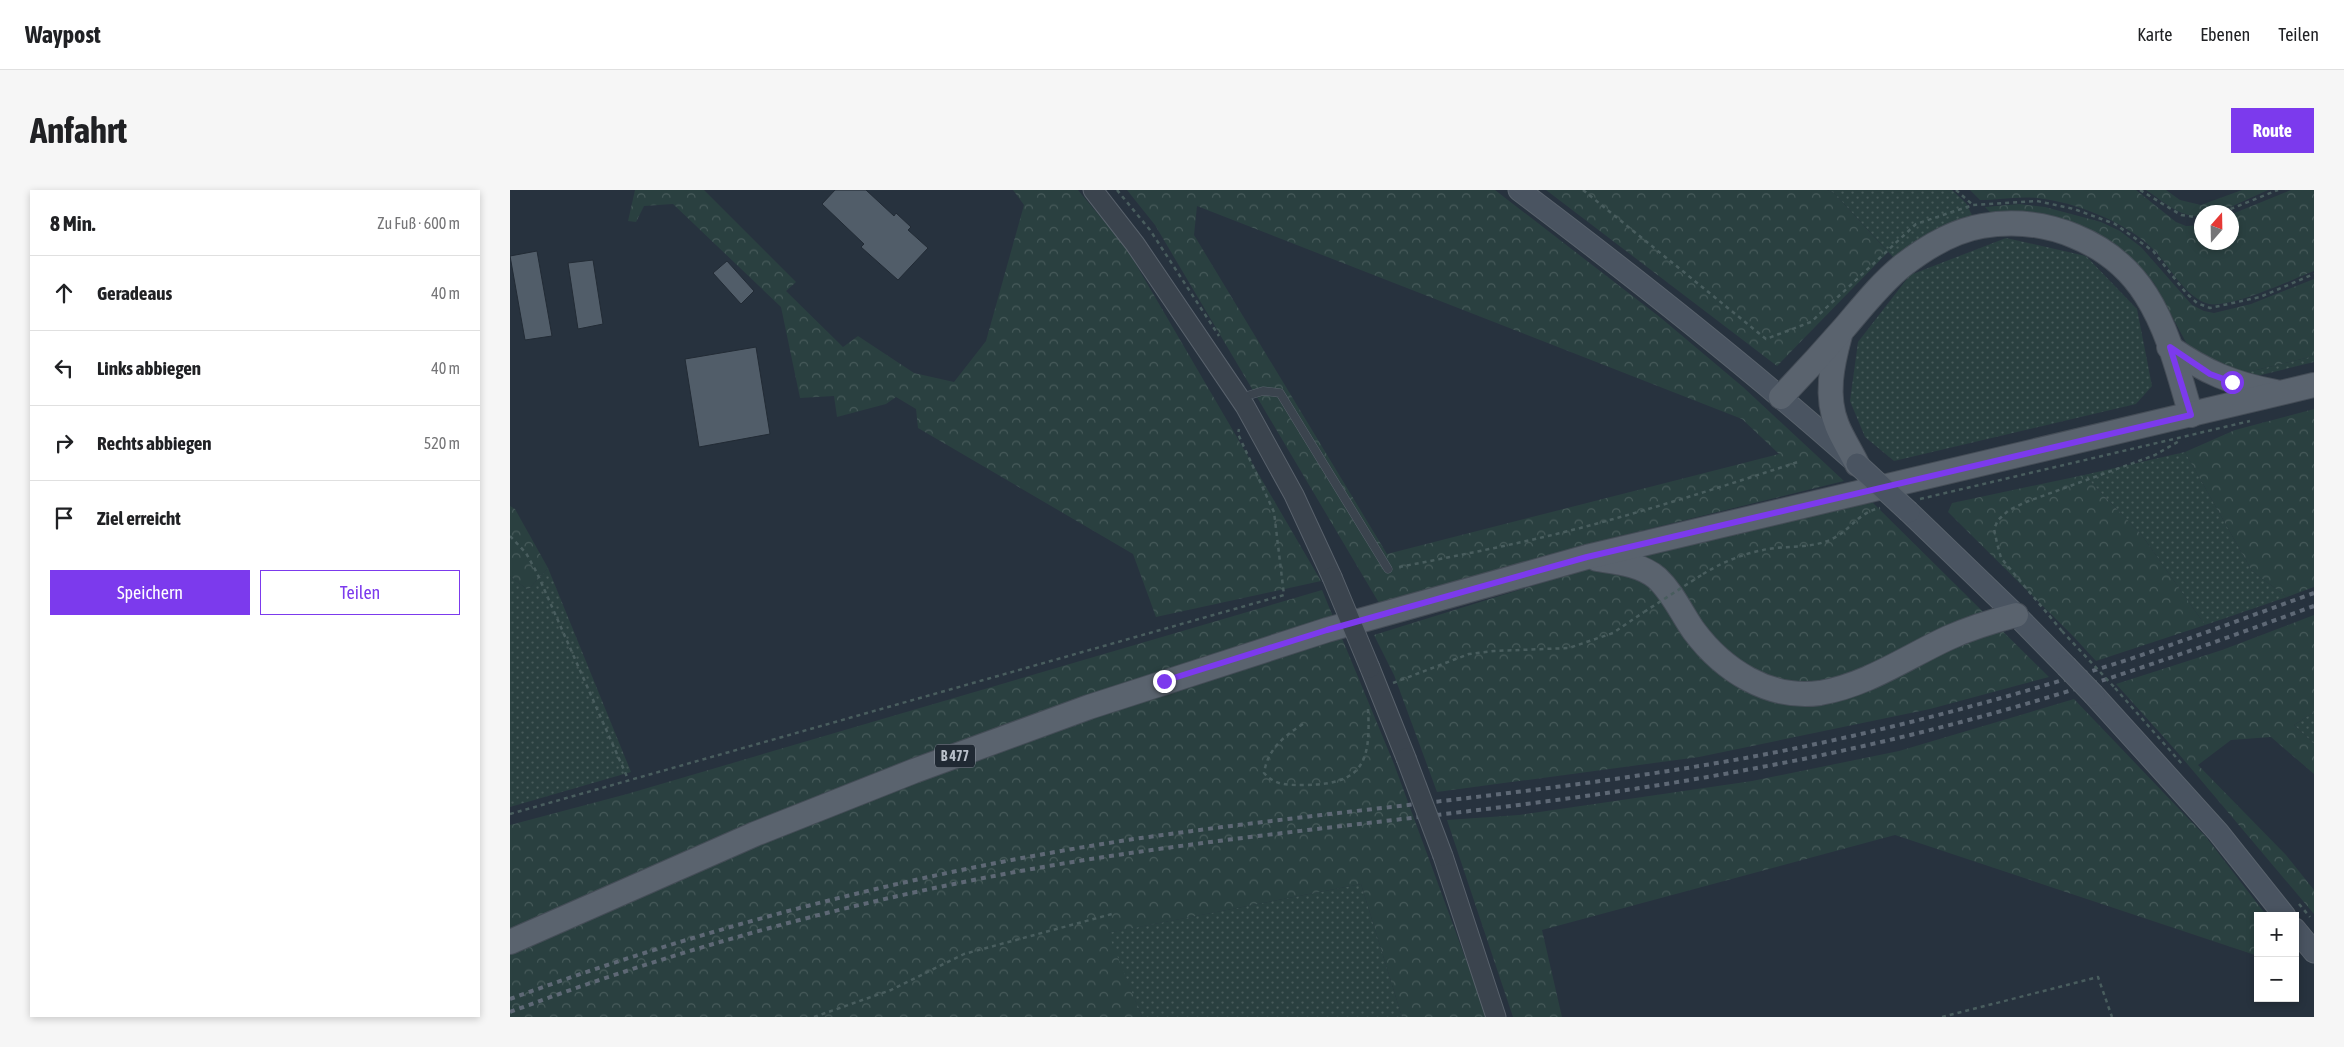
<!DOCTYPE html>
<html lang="de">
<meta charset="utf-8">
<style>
body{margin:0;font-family:"Asap Condensed",sans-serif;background:#f6f6f6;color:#202124}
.controls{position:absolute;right:15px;bottom:15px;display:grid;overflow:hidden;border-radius:0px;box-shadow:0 2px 8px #0003}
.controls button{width:45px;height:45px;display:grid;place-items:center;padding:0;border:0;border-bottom:1px solid #e0e0e0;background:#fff;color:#202124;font:25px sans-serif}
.compass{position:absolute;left:1684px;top:15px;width:45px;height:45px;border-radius:50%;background:#fff;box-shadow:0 2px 8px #0003;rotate:20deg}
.stop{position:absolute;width:15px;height:15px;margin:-11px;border:4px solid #7c3aed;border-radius:50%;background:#fff}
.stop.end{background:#7c3aed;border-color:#fff;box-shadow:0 1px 5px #0008}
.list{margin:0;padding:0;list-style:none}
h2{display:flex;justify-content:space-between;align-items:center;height:65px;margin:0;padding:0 20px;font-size:21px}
h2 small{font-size:16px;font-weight:400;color:#757577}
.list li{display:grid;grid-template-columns:32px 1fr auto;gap:15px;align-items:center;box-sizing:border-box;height:75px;padding:0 20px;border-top:1px solid #e0e0e0}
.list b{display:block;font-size:19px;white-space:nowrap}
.list em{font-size:16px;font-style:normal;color:#757577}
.actions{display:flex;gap:10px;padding:15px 20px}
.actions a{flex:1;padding:11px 0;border:1px solid #7c3aed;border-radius:0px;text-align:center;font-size:18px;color:#7c3aed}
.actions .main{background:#7c3aed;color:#fff}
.icon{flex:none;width:28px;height:28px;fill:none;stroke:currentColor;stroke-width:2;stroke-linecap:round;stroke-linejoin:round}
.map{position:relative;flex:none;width:1804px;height:827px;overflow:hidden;border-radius:0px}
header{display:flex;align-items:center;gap:30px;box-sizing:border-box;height:70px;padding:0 25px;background:#fff;border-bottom:1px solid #e0e0e0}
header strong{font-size:24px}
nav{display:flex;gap:28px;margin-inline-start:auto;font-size:18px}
.intro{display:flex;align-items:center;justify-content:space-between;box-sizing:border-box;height:120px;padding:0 30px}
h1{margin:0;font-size:35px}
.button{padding:12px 22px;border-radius:0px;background:#7c3aed;color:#fff;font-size:18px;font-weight:700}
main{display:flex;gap:30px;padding:0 30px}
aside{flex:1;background:#fff;border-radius:0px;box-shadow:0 2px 8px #0003}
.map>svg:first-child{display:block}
.green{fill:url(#green-dots)}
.forest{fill:url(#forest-crowns);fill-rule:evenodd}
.building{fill:#515d69;stroke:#222b35}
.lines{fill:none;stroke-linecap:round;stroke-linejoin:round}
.service-casing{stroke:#59626c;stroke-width:9}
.tertiary-casing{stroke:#59626c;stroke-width:21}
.secondary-casing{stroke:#59626c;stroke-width:23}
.primary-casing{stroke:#454d57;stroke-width:26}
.path{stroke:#495d5e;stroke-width:2.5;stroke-dasharray:4 4;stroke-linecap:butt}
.service{stroke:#3b444e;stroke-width:8}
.tertiary{stroke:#3b444e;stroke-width:19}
.secondary{stroke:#4a5461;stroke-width:21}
.primary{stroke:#5a636e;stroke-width:24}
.rail{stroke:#5e6875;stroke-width:4;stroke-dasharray:5 5;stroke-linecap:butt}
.tertiary-bridge-casing{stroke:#59626c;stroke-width:21;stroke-linecap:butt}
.secondary-bridge-casing{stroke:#59626c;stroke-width:23;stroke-linecap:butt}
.path-bridge{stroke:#495d5e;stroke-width:2.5;stroke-dasharray:4 4;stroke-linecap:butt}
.tertiary-bridge{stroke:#3b444e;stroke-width:19}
.secondary-bridge{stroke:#4a5461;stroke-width:21}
.route{stroke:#7c3aed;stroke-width:6}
.labels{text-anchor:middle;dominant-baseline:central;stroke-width:4;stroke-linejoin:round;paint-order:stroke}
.shield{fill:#202933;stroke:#8a929c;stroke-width:1}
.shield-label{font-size:14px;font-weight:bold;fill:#b8bfc9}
</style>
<header>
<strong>Waypost</strong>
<nav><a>Karte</a><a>Ebenen</a><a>Teilen</a></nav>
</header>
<div class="intro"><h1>Anfahrt</h1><a class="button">Route</a></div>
<main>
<aside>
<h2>8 Min.<small>Zu Fuß · 600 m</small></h2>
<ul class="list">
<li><svg class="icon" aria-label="ahead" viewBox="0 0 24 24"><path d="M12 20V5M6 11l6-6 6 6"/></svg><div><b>Geradeaus</b></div><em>40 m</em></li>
<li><svg class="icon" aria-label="left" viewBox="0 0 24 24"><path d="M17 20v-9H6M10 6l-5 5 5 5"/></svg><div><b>Links abbiegen</b></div><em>40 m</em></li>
<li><svg class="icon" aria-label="right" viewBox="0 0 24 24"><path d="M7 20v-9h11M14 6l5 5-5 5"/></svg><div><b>Rechts abbiegen</b></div><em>520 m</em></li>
<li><svg class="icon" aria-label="arrive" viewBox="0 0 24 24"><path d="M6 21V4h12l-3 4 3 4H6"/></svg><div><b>Ziel erreicht</b></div></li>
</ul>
<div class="actions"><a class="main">Speichern</a><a>Teilen</a></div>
</aside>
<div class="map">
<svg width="1804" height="827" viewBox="0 0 1804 827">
<defs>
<pattern id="green-dots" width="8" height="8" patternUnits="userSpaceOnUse" patternTransform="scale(1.25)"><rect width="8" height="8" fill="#2a4040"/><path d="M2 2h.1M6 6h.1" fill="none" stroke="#475a5a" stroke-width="1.8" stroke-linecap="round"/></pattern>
<pattern id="forest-crowns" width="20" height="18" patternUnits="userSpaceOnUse" patternTransform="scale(1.25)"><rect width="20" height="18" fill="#2a4040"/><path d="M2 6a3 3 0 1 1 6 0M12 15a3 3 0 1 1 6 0" fill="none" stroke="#475a5a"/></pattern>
</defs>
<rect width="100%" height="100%" fill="#27323e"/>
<!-- green -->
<g class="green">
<polygon points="1317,0 1442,0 1456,13 1463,27 1421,43 1383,67 1324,3"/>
<polygon points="1496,48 1576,66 1627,119 1642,196 1626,214 1384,271 1355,247 1340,211 1348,152 1400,85"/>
<polygon points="1804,166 1804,172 1751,185 1731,186 1696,171 1742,181"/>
<polygon points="1675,262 1742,381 1777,407 1695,435 1631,344 1574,285"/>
<polygon points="38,378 121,582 0,617 0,386 18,400"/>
<polygon points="1804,522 1804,554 1784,535"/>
<polygon points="851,694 892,827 632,827 597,743"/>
</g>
<!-- forest -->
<g class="forest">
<polygon points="125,0 194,0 286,92 276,101 333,157 348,146 404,183 444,192 476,151 514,15 503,0 568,0 617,59 811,391 646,427 623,364 408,238 406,219 386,207 376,214 327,227 324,206 290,208 271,117 163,14 134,16 126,32 118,31"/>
<path d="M617 0H985L1151 128 1233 197 1334 291 1110 346 869 413 645 35ZM687 16 1232 229 1269 264 877 364 684 45Z"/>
<polygon points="1036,0 1317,0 1324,3 1378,62 1267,176"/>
<path d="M1460 0H1626L1666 32 1676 36 1691 35 1692 52H1722V24L1781 0H1804V81C1781 90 1722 118 1699 114 1675 108 1660 76 1643 59 1616 32 1565 12 1527 8 1508 6 1488 10 1470 10Z"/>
<path d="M1636 0H1656L1670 10 1691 15 1732 0H1758L1714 20 1692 22 1691 26C1670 28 1653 11 1636 0Z"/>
<polygon points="1509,14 1535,17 1591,32 1610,41 1631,57 1682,115 1694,121 1704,123 1741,114 1804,89 1804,166 1742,181 1721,180 1679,158 1644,93 1623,71 1600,52 1566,35 1544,28 1513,22 1482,24 1475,17"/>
<polygon points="1804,219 1804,397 1777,407 1742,381 1675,262 1725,240"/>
<polygon points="1574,285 1631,344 1695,435 1586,471 1563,446 1438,322 1442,313"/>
<polygon points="1358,308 1539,487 1420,519 1189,567 927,602 884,485 864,445 1125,364"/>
<polygon points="0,316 5,319 38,378 18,400 0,386"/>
<polygon points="812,400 884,574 977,827 892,827 851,694 598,743 632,827 0,827 0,635 117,604"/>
<polygon points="1804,425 1804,522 1784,535 1804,554 1804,584 1761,547 1721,550 1688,575 1776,665 1804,700 1804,724 1668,563 1606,494 1712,460"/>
<polygon points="1564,509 1696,647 1757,726 1748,726 1748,766 1385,645 1032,740 1052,827 1003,827 937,630 1009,625 1242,591 1389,561"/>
</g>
<!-- building -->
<g class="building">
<polygon points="325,0 356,0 384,26 386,23 401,37 398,40 418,58 388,90 351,57 354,54 312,14"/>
<polygon points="27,61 42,146 15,150 0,66"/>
<polygon points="83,70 93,134 68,139 58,73"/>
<polygon points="217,71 244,101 231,114 203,83"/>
<polygon points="246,157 260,244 189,257 175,169"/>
</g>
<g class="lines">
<defs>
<polyline id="service" points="730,208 753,201 770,203 878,379"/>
<g id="tertiary">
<polyline points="583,0 625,54 735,216 784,305 822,387"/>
<polyline points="860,478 896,568"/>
<polyline points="933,666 986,827"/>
</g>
<g id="secondary">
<path d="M1009 0C1123 86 1236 175 1343 270"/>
<polyline points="1399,322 1506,425 1556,476"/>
<polyline points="1584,505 1708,642 1775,726"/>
<polyline points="1785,739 1804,762"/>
</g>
<g id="primary">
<path d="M1330 145C1322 174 1315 206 1327 235 1332 248 1341 261 1347 274"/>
<path d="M1659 157C1695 182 1723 194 1766 202"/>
<path d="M1271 207C1293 184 1314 161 1335 137 1353 116 1370 94 1392 76 1415 58 1443 41 1472 36 1534 25 1602 51 1636 105 1659 141 1669 185 1681 225"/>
<path d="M1087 369C1106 372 1131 374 1147 388 1163 403 1172 424 1184 441 1213 480 1259 510 1310 503 1357 495 1395 468 1438 448 1460 438 1483 431 1506 425"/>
<polyline points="0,752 245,644 404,581 579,517 817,440 1077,367 1804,195"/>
</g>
</defs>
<!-- service casing -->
<use href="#service" class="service-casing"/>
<!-- tertiary casing -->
<use href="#tertiary" class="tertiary-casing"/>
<!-- secondary casing -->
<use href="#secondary" class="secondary-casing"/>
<!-- primary casing -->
<use href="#primary" class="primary-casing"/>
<!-- path -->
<g class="path">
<polyline points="607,0 640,40 709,146"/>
<polyline points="1073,0 1256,149 1301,132 1406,34 1463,15 1527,11 1564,19 1605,34 1643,61 1676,103 1687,113 1700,118 1750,107 1804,84"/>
<polyline points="1446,0 1463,15"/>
<polyline points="1630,0 1671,25 1692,28"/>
<polyline points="1713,22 1768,0"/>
<polyline points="1410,309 1740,231"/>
<polyline points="0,346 16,363 27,383 118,589"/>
<path d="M889 377C951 365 1013 353 1074 337 1146 318 1217 295 1288 272"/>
<path d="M1193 384C1211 373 1232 364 1253 360 1275 355 1302 359 1322 349 1341 340 1347 323 1370 318"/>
<polyline points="1552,441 1491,368 1487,353 1484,339 1488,330 1499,320 1516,312 1645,265 1671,250"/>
<polyline points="883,493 959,464 984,461 1059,458 1103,443 1134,422"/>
<polyline points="1605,498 1672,574"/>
<path d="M793 534C773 547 758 559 754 583 765 596 779 595 796 595 853 594 861 572 858 519"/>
<polyline points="0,624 774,405 764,322 728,244 729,239"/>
<polyline points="1789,714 1800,727"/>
<polyline points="304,827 381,800 454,764 602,724"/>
<polyline points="1432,827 1588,787 1602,827"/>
</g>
<!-- service -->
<use href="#service" class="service"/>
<!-- tertiary -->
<use href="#tertiary" class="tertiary"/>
<!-- secondary -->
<use href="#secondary" class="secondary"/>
<!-- primary -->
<use href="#primary" class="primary"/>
<!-- rail -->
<g class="rail">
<path d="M0 809C204 734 416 680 631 648 834 619 1039 604 1241 567 1369 543 1496 509 1620 469 1682 448 1743 425 1804 403"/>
<path d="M0 822C191 750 392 698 594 667 809 634 1027 620 1241 579 1345 560 1448 535 1549 504 1635 478 1719 447 1804 416"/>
</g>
<defs>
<g id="tertiary-bridge">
<polyline points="822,387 860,478"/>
<polyline points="896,568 933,666"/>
</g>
<g id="secondary-bridge">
<polyline points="1347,274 1399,322"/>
<polyline points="1556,476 1584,505"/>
</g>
</defs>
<!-- tertiary-bridge casing -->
<use href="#tertiary-bridge" class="tertiary-bridge-casing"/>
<!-- secondary-bridge casing -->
<use href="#secondary-bridge" class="secondary-bridge-casing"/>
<!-- path-bridge -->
<g class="path-bridge">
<polyline points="1134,422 1193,384"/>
<polyline points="1552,441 1605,498"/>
</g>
<!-- tertiary-bridge -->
<use href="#tertiary-bridge" class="tertiary-bridge"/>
<!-- secondary-bridge -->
<use href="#secondary-bridge" class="secondary-bridge"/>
</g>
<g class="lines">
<!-- route -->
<polyline class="route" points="654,491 817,440 1077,367 1681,225 1660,157 1700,184 1722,192"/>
</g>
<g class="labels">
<!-- shield labels -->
<rect class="shield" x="425" y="554.5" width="40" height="23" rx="4"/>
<g class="shield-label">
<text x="445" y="566">B 477</text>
</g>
</g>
</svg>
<div class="controls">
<button>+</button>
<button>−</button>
</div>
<svg class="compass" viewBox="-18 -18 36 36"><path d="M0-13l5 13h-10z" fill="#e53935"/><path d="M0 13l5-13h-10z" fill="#757577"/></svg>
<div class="stop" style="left:1722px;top:192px"></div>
<div class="stop end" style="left:654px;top:491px"></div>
</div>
</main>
